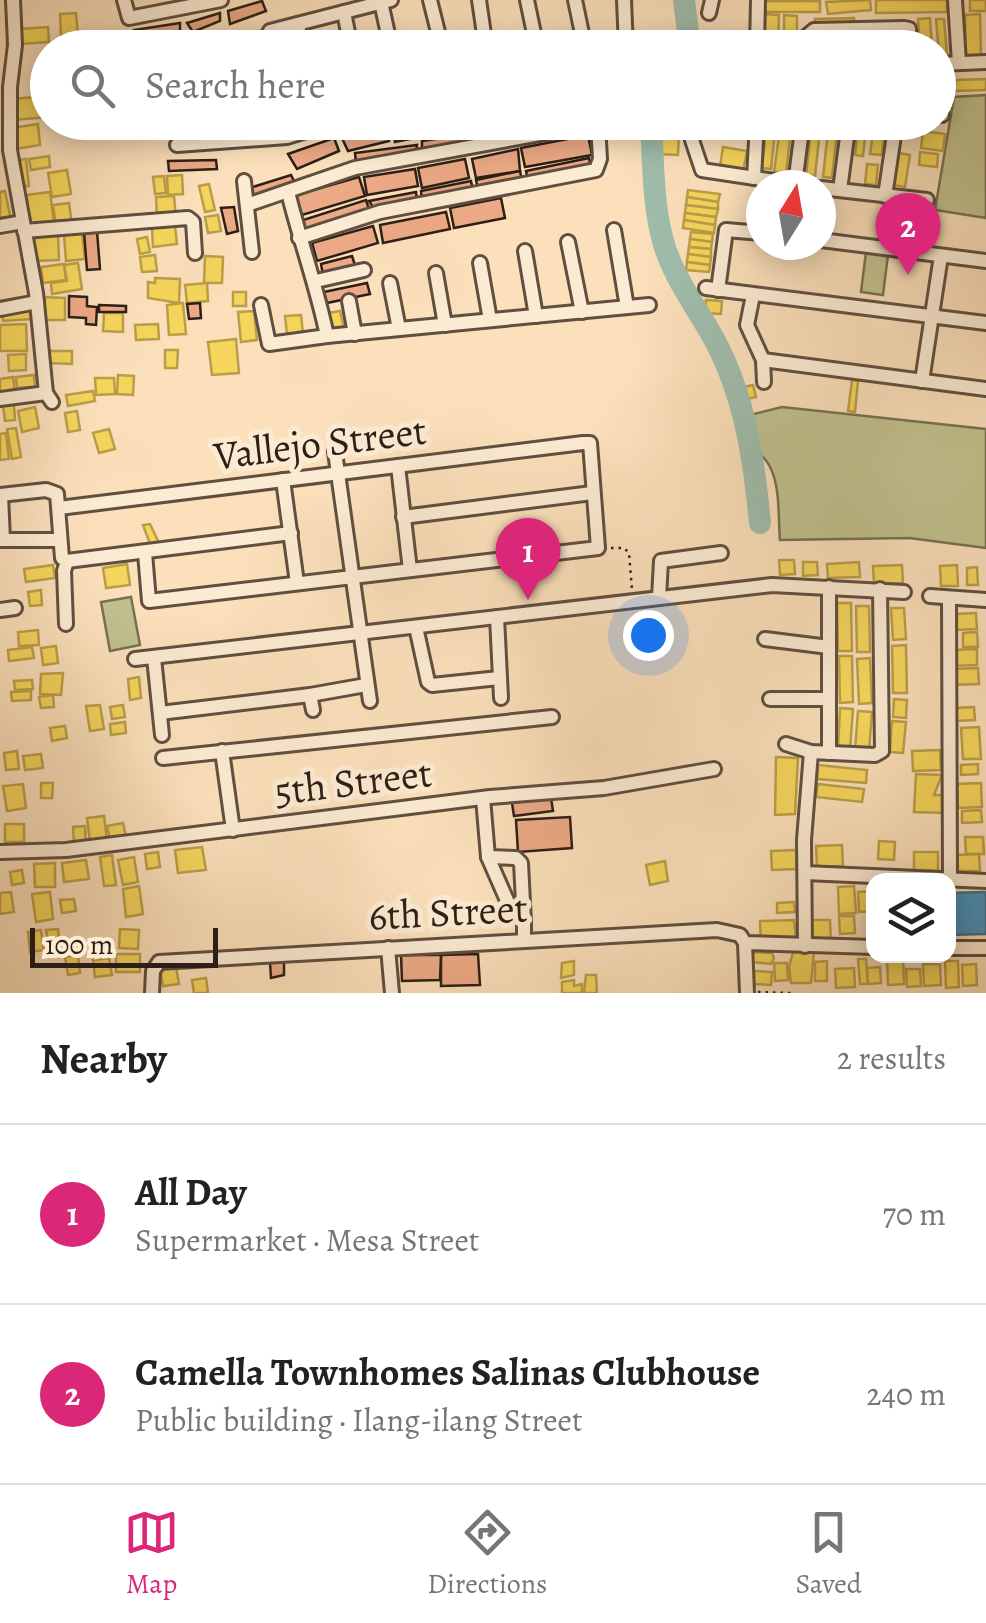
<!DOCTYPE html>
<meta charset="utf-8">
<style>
body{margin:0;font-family:Alegreya,serif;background:#f2f2f2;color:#222}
.controls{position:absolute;right:30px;bottom:30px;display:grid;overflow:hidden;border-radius:20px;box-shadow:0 5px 25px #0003}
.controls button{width:90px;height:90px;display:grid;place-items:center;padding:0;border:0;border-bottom:2px solid #e0e0e0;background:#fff;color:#222;font:50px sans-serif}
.compass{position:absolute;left:746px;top:170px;width:90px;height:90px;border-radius:50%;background:#fff;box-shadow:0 5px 25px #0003;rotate:11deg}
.scale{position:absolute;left:30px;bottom:25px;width:188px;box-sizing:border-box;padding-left:10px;border:5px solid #2d1f17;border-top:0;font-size:28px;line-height:35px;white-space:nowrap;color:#2d1f17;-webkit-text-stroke:8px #fcebd3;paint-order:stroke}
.you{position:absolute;left:648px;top:635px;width:35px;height:35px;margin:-25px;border:8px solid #fff;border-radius:50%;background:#1a73e8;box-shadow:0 0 0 15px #1a73e833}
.badge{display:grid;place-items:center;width:65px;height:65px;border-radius:50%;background:#db2777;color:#fff;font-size:32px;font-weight:700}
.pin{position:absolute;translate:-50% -82px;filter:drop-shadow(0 2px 5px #0008)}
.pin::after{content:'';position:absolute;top:52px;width:35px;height:30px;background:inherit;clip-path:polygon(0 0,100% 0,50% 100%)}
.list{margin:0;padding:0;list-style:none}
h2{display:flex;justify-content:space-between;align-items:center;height:130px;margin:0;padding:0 40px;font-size:42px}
h2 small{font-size:32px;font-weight:400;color:#767676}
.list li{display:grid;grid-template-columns:65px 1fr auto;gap:30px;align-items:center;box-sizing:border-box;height:180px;padding:0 40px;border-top:2px solid #e0e0e0}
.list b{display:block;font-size:38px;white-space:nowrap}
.list p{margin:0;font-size:32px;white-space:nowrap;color:#767676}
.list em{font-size:32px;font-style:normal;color:#767676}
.icon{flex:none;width:55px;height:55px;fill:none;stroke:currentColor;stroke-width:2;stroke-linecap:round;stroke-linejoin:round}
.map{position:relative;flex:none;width:986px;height:993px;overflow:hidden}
.search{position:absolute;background:#fff;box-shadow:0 5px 25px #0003;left:30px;right:30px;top:30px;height:110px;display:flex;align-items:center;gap:25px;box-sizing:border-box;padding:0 35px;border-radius:55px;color:#767676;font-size:38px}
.sheet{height:490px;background:#fff}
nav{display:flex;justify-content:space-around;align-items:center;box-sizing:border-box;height:140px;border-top:2px solid #e0e0e0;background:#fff;font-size:28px;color:#767676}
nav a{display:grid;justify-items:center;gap:5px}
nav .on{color:#db2777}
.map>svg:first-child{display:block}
.green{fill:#c1c18e;stroke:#777052;stroke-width:2.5}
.homes{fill:#f6d55c;stroke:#ba9e47;stroke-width:2.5}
.schools{fill:#4393c3;stroke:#3c708f;stroke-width:2.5}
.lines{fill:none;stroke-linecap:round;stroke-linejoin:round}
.river{stroke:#9fbdad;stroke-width:22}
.building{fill:#eca985;stroke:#2d1f17;stroke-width:2.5}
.minor-casing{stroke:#604f40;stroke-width:18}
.path{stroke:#2d1f17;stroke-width:2.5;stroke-dasharray:2.5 5;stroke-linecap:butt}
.minor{stroke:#fcebd3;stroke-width:12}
.labels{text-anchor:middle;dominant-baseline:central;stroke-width:10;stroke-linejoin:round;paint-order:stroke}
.street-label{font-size:40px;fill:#2d1f17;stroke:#fcebd3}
</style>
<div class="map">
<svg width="986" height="993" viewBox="0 0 986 993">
<rect width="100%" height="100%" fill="#fbe0bb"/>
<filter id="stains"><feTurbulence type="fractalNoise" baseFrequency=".002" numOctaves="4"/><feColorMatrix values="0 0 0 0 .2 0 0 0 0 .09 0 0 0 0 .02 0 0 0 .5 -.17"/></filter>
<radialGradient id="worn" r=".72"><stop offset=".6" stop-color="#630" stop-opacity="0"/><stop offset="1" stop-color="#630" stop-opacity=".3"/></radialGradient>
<!-- green -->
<g class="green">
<polygon points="986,95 986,218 935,210 954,97"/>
<polygon points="866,252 888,255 883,295 861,292"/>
<path d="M734 401 742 402 750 415 782 407 986 429V548L909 538 780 540C777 504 784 455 741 445Z"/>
<polygon points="131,597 140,645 110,651 101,602"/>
</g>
<!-- homes -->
<g class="homes">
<polygon points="870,0 871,10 828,14 826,2"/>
<polygon points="876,0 947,0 947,12 876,13"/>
<rect x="970" y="0" width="16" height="11"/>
<polygon points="764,1 820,1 820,12 765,12"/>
<polygon points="76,13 78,35 61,36 60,14"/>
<polygon points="765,14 779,15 778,48 763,48"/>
<polygon points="980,14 981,58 966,58 965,15"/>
<polygon points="784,15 797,16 797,48 784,48"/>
<polygon points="854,18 854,28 815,29 815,19"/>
<polygon points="930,18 932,48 920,48 918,19"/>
<polygon points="936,19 944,19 947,54 939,55"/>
<polygon points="48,27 49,42 21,44 20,29"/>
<polygon points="986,79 986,90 954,91 956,80"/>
<polygon points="48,96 48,117 14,120 12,99"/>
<polygon points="38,124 40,145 15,149 12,128"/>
<polygon points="858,128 866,129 863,156 855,155"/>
<polygon points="811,130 820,130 815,176 806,175"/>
<polygon points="660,131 679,133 678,155 658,154"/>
<polygon points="766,131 775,132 771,169 762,168"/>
<polygon points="828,131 837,132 832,178 823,177"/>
<polygon points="923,131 945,134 943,151 921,148"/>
<polygon points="873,133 884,134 882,155 870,154"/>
<polygon points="779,136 790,138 786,174 774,172"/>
<polygon points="723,147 747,151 742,177 719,173"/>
<polygon points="920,152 938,154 937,167 919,165"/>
<polygon points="899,153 910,155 905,187 894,185"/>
<polygon points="49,156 50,167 31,170 29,159"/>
<polygon points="26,159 29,186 17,187 14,161"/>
<polygon points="867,164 878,165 876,185 865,184"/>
<polygon points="67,170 71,194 52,197 48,173"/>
<polygon points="182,175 183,194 168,195 167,176"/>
<polygon points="164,176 166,193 155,194 153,177"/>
<polygon points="209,184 215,210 205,212 199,186"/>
<polygon points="688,190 720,194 718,202 687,197"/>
<polygon points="5,191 11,220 0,222 0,192"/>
<polygon points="50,192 54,223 31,227 26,195"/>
<polygon points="174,196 176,218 157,219 156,197"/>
<polygon points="687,197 718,202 718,209 686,205"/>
<polygon points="69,203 72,225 56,226 53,205"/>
<polygon points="686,205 718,209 716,217 685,213"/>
<polygon points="685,213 716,217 715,225 684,220"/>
<polygon points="218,215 221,231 208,233 205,217"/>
<polygon points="684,220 715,225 714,233 683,228"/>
<polygon points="175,226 177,244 153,247 152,228"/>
<polygon points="691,232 713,234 712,242 690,239"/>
<polygon points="82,233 85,259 66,261 64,235"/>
<polygon points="58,235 59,260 35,261 34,236"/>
<polygon points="147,237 150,252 140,254 137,239"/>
<polygon points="690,239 712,242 711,249 689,247"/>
<polygon points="689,247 711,249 711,257 688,254"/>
<polygon points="688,254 711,257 710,265 687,262"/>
<polygon points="155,255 157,271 142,272 140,257"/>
<polygon points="205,256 223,257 222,283 204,283"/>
<polygon points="687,262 710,265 709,272 686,270"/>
<polygon points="78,263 82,289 52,294 51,283 67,281 64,265"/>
<polygon points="64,264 66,280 43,283 41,267"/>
<polygon points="155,278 180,279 179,303 148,298 148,282 155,283"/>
<polygon points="207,283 208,301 187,303 185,285"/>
<rect x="233" y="292" width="13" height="14"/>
<polygon points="42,297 65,298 65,320 41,320"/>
<polygon points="706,300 722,301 721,314 705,313"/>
<polygon points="183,303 186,334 169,335 167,305"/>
<polygon points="31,308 32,319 3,321 2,310"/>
<polygon points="254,311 257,340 241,342 238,312"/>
<polygon points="340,311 344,328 332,330 328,313"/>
<polygon points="104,313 123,313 123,332 103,331"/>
<polygon points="301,315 303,333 287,334 285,316"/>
<polygon points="26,324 27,351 0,351 0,325"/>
<polygon points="158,324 159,339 136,340 135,325"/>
<polygon points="236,339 239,373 212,375 208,342"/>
<polygon points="165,350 178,350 177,368 165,368"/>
<polygon points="48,351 72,351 72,364 48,363"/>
<polygon points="26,354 26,370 9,371 8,355"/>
<polygon points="34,375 35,387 17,388 16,377"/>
<polygon points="118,375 134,376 133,395 117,394"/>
<polygon points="13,377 15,392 0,394 0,379"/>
<polygon points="95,378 114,378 115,394 96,395"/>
<polygon points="852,380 858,381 855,412 848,411"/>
<polygon points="753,385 756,397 742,400 739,388"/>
<polygon points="93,391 95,401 68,406 66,395"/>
<polygon points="14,405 15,420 5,421 3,406"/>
<polygon points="35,407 39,428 22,432 18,411"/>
<polygon points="77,411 80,430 68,432 65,413"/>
<polygon points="16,428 21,457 12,459 7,429"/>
<polygon points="109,429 115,449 99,453 93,433"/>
<polygon points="6,433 9,459 0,460 0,434"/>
<polygon points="150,524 159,543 150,544 143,525"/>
<polygon points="779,560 794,560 795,574 780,575"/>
<polygon points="803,562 817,562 818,575 803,576"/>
<polygon points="859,562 860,577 828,578 827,564"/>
<polygon points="127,564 130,585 106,588 103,568"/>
<polygon points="53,565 55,578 26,582 24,569"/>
<polygon points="902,565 903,583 874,584 873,566"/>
<polygon points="957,565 958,586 941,586 940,566"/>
<polygon points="977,567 978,585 967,585 967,568"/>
<polygon points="41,590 42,605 30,606 28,592"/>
<polygon points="837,603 851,603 852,651 838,651"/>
<polygon points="856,606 869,606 870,652 857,652"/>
<polygon points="891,608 904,608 906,639 893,640"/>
<polygon points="976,613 977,629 954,630 954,614"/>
<polygon points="38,630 39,645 19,646 18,632"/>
<polygon points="977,632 978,647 963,647 963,633"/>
<polygon points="906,645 907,693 893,693 892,646"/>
<polygon points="56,646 58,663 43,665 41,648"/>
<polygon points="32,647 34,658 9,661 8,650"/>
<polygon points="977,649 977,665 952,666 952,650"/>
<polygon points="839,656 852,656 853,702 840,703"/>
<polygon points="870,658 872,703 859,704 857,659"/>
<polygon points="978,668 979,684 952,685 952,669"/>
<polygon points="63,673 61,695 40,694 41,674"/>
<polygon points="139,677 141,698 130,700 128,679"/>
<polygon points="32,680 33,689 15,690 14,681"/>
<polygon points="31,691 31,700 12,701 11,692"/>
<polygon points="53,695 54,707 41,708 39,697"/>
<polygon points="894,699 907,700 906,718 893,717"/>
<polygon points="100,705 104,729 90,731 86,706"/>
<polygon points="123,705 125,717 112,719 110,707"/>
<polygon points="974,707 975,720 955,721 955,708"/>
<polygon points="840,708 853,709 850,750 838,749"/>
<polygon points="858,711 872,712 869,751 855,750"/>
<polygon points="892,721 906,722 903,753 890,752"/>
<polygon points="125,722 126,733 111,735 110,724"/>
<polygon points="65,726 67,738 52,741 50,728"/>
<polygon points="979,727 981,759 963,759 961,728"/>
<polygon points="940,750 941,770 913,771 912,751"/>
<polygon points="17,751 19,769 6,770 4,753"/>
<polygon points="41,754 43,768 25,770 23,756"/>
<polygon points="776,757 798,758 795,814 775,815"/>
<polygon points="978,764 978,774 961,775 961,765"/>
<polygon points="818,765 867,770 866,783 817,779"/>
<polygon points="916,774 942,775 934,795 945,795 944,813 914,812"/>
<polygon points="41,783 53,783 52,798 41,798"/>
<polygon points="981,783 982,807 958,808 957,784"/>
<polygon points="23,784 26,808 7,811 3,786"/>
<polygon points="818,784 864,789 862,802 816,797"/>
<polygon points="981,810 982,822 962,823 962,811"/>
<polygon points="104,816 107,840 90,842 87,818"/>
<polygon points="123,823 127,841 111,844 107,826"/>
<rect x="5" y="824" width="19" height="18"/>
<polygon points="85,826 86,845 74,846 73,827"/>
<polygon points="965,837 983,837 984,854 966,854"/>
<polygon points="879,841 895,842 894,860 878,859"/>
<polygon points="842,845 843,866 817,867 816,846"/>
<polygon points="202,847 206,870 178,873 175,850"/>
<polygon points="796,850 797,869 772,870 771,851"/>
<polygon points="158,852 160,867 147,869 145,854"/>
<rect x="914" y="852" width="24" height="19"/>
<polygon points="979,854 980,871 957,871 957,855"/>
<polygon points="112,855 116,885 104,886 100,857"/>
<polygon points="134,857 138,882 123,885 118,860"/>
<polygon points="86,860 89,879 64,882 62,863"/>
<polygon points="665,861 668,881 650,885 646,865"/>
<polygon points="55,863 55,887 35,887 34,864"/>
<polygon points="22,870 24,883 12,885 10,872"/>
<polygon points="139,886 143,914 126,917 123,889"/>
<polygon points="854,886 856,913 839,914 838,887"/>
<polygon points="874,891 874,911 859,912 858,892"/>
<polygon points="11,892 14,912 0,914 0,893"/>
<polygon points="50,892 53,919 36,922 32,894"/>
<polygon points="74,899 76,911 62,913 60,900"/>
<polygon points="794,902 795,912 777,913 777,903"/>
<polygon points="839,916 854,916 855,933 840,934"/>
<polygon points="794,920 796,940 761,942 760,921"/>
<polygon points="808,920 830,920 831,943 809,944"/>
<polygon points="58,929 60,947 49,948 46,930"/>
<polygon points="120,929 139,930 138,949 119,948"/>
<polygon points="41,930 44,950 30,952 28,932"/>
<polygon points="753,952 772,953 774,958 771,964 752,962"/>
<polygon points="793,952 814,952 811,983 791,983 789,967"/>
<rect x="116" y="954" width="24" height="18"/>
<polygon points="78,955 80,973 68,975 65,957"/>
<polygon points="903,957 904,984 888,985 887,958"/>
<polygon points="109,958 112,975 95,977 93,960"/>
<polygon points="858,959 866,959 868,984 860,984"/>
<polygon points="574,961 574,975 561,978 562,963"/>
<polygon points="827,961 827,981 815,981 815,962"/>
<polygon points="945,961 958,961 959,987 946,988"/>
<polygon points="774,963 787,963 788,980 775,981"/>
<polygon points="923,964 940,964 941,985 924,986"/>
<polygon points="976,964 977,985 963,986 962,965"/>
<polygon points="176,967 179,984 163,986 160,969"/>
<polygon points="880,967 881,983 868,984 867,968"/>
<polygon points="854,968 855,987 836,988 835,969"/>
<polygon points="906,969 920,969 921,986 907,987"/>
<polygon points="754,971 772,972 771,985 754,984"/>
<polygon points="586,975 596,975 597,993 584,993"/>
<polygon points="206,978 208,993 194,993 192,980"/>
<polygon points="574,980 574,986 582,984 582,993 562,993 562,982"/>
</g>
<!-- schools -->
<polygon class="schools" points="986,892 986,934 948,935 948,893"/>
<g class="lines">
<!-- river -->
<g class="river">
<polyline points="684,0 690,48"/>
<path d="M651 122C653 157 653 204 662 237 671 275 696 306 714 339 745 396 754 460 760 523"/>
</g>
</g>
<!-- building -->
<g class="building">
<polygon points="262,1 266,11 230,24 228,11"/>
<polygon points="220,13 220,21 193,32 187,23"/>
<polygon points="180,23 180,35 136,40 134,30"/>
<polygon points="444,122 493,122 493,123 444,132"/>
<polygon points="439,123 444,132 395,142 394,130"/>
<polygon points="516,127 520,132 475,142 472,132 478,130 482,134"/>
<polygon points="388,130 389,141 348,151 342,138"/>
<polygon points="463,135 463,141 422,150 422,141"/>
<polygon points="588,135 592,155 525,167 521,148"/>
<polygon points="334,138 339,151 297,169 288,154"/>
<polygon points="417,145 416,153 356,162 355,153"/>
<polygon points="518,149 520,171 476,178 472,159"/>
<polygon points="589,158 591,167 528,180 526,171"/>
<polygon points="465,159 469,178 422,188 418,168"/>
<polygon points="216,160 217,169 169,171 168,161"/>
<polygon points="415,169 418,186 367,195 364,177"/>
<polygon points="520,171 522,181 478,189 476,180"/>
<polygon points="291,175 295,183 257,197 252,192 253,187"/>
<polygon points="359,177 365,196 302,215 296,195"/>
<polygon points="471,181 473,190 422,200 421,191"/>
<polygon points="416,192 417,200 374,209 369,201"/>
<polygon points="501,198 505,218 454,228 450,208"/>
<polygon points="366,200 370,212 304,233 300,221"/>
<polygon points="234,207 238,231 227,234 221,208"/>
<polygon points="446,212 450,229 383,243 380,225"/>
<polygon points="373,226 378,243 317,261 312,243"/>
<polygon points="97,231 100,269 87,270 84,232"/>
<polygon points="352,256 356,268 323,275 321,264"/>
<polygon points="367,283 370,294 327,303 324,292"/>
<polygon points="69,296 87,297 87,306 97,307 96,325 86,324 86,318 69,317"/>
<polygon points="200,303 201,318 189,319 187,304"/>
<polygon points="99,305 126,306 126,312 99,312"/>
<polygon points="551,798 553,811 514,816 512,803"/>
<polygon points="570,817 572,848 518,852 516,820"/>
<polygon points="478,954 480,985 441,986 441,955"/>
<polygon points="401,955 441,955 440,980 402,981"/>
<polygon points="270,962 284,962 284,975 271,978"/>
</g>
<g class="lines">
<defs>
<g id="minor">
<polyline points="13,0 15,45 10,87 10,150 36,293 46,393 52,402"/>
<polyline points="124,0 129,18 221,0"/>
<polyline points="430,0 442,48"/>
<polyline points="479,0 486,48"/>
<polyline points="527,0 537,48"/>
<polyline points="575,0 585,48"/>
<polyline points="624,0 626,48"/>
<polyline points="955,0 959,63"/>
<polyline points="381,2 391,48"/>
<polyline points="344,12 351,48"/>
<polyline points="709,13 712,0"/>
<polyline points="298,24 302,48"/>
<polyline points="260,48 270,31 391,0"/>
<polyline points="757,48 758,0"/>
<polyline points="807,48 807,36 814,30 904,28 909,29 911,48"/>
<polyline points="938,64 986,62"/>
<polyline points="938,115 942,115"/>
<polyline points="214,122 217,142"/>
<polyline points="691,122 692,140 702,170 801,185"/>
<polyline points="177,145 287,137 336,122"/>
<polyline points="754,178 757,122"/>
<polyline points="244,181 252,252"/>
<polyline points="795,184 803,122"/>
<polyline points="821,188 927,200"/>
<polyline points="840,190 849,122"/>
<path d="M288 192C300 241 317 287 327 336L649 305"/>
<polyline points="885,196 896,122"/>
<polyline points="247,205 355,168 606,122"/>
<polyline points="0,226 23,222"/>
<polyline points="614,230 627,307"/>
<polyline points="24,231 188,218 193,222 195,253"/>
<polyline points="299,238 380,212 596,170 600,159 598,124"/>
<polyline points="821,240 986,261"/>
<polyline points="568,242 582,312"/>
<polyline points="525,251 536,316"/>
<polyline points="480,263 490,320"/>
<polyline points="436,273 445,325"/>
<polyline points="316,281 364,270"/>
<polyline points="390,283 399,329"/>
<polyline points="706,288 986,323"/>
<polyline points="718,290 726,230 761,233"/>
<polyline points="753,295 747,325 763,360 764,382"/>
<polyline points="349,301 355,334"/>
<polyline points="261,305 269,344 327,336"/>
<polyline points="0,309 37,302"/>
<polyline points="763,360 986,389"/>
<polyline points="922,381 941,256"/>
<polyline points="0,399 46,393"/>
<polyline points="335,452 370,701"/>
<polyline points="398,466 410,570"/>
<polyline points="283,480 297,583"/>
<polyline points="0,495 46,490 57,494 62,558 67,561 291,533"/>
<polyline points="1,495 3,540"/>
<polyline points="59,508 583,443 590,443 598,548 149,601 145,553"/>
<polyline points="403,517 592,493"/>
<polyline points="0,540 58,540"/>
<polyline points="829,587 829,753"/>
<polyline points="930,596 986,600"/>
<polyline points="659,598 661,561 721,553"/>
<polyline points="949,598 950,879"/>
<polyline points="0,610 15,608"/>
<polyline points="497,617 501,698"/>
<polyline points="66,624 64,571 67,561"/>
<polyline points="416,627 428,682 432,685 499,678"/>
<polyline points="765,639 829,647"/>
<polyline points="154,658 162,735"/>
<polyline points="135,659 772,585 904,592"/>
<polyline points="310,695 366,685"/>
<polyline points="770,699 829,699"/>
<polyline points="160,713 310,695 313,710"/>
<polyline points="786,744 811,752 875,755 882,751 880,589"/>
<polyline points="222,751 233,830"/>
<polyline points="163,758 552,717"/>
<polyline points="483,798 488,857 509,905 524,922 524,940"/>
<polyline points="0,852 66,850 490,797 604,788 714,769"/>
<polyline points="488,857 516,858 521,863 524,922"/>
<polyline points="805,873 986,881"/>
<polyline points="745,943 747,993"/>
<polyline points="805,946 804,840 811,752"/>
<polyline points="388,948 392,993"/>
<polyline points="948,948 986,948"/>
<polyline points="152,993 153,971 159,962 717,930 740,935 745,943 874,947"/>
</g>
</defs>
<!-- minor casing -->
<use href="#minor" class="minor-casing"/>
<!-- path -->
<g class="path">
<polyline points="611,548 624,548 629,553 632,590"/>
<polyline points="758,992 791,993"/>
</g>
<!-- minor -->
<use href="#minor" class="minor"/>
</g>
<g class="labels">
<!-- street labels -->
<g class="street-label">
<text transform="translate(320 443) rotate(-7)">Vallejo Street</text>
<text transform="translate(353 782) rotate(-7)">5th Street</text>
<text transform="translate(448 912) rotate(-3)">6th Street</text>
</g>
</g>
<rect width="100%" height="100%" filter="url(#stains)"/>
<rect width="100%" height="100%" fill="url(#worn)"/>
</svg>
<div class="controls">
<button><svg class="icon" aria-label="layers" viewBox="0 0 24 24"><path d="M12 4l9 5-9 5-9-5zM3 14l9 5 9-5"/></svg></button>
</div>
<svg class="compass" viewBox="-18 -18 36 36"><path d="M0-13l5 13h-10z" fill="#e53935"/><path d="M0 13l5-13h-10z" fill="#767676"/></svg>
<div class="scale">100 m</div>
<div class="you"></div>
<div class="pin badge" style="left:528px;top:600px">1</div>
<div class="pin badge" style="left:908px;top:275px">2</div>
<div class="search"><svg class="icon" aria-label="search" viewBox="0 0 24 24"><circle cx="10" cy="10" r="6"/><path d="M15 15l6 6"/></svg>Search here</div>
</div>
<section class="sheet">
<h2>Nearby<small>2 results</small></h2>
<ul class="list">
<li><span class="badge">1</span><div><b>All Day</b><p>Supermarket · Mesa Street</p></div><em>70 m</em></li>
<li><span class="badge">2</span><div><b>Camella Townhomes Salinas Clubhouse</b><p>Public building · Ilang-ilang Street</p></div><em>240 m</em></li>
</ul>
</section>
<nav>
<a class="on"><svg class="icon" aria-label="map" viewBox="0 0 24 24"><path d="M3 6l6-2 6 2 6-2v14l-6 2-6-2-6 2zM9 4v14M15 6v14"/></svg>Map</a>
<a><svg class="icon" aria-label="directions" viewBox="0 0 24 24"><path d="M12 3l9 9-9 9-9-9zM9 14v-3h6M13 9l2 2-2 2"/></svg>Directions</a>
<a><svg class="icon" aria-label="saved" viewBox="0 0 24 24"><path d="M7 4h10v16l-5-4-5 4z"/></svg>Saved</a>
</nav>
